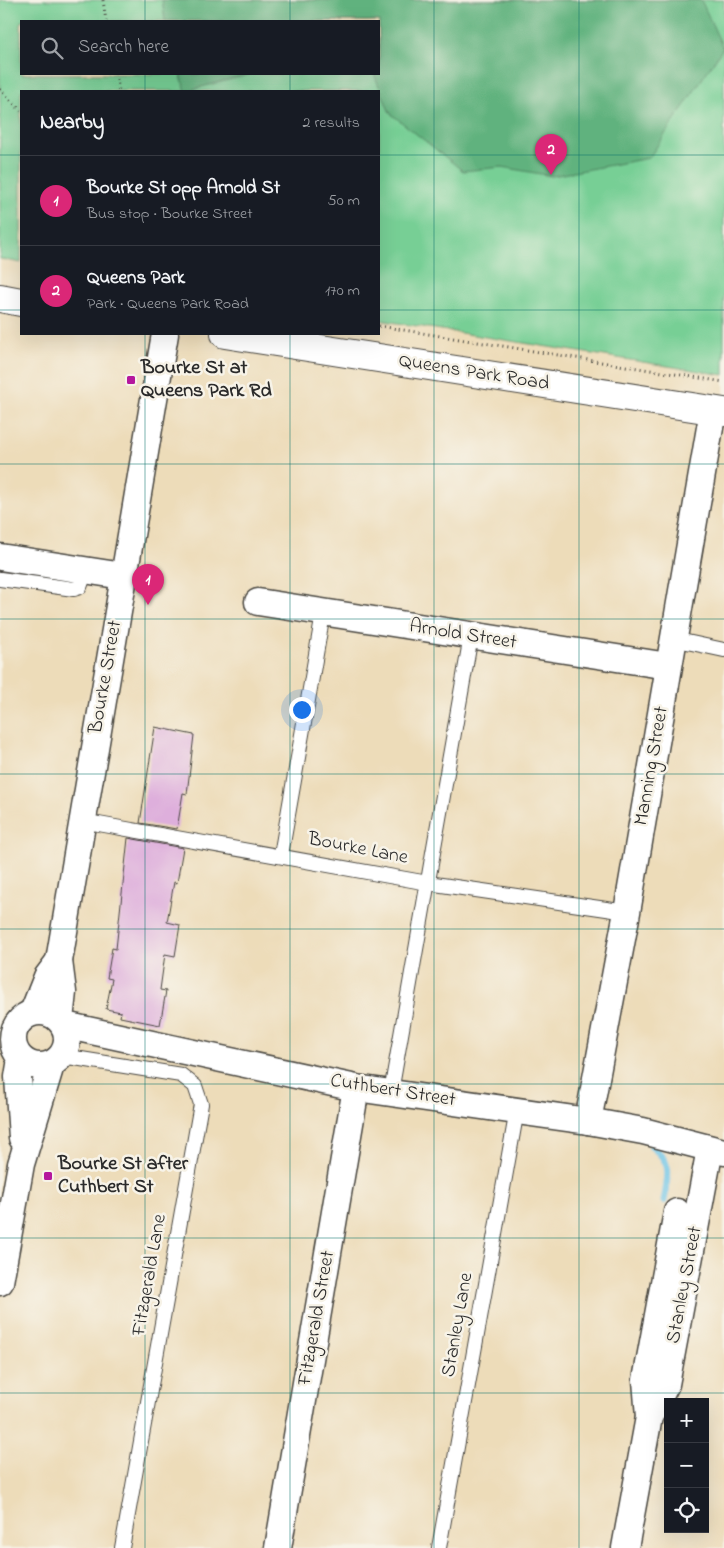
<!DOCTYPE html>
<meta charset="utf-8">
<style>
body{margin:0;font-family:"Indie Flower",sans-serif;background:#242831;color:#f1f3f6}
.controls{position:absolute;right:15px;bottom:15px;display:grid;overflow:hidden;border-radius:0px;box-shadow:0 5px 20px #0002}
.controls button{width:45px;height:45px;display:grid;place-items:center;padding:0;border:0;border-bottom:1px solid #363941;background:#171b24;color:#f1f3f6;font:25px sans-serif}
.you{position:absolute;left:301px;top:709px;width:18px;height:18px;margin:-12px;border:4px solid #fff;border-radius:50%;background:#1a73e8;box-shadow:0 0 0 8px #1a73e833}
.badge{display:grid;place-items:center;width:32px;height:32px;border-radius:50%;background:#db2777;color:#fff;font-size:16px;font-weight:700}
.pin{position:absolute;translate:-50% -41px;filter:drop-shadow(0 1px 2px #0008)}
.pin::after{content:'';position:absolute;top:26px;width:18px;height:15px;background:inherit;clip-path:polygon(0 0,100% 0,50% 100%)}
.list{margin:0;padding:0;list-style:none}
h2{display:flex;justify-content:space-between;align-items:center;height:65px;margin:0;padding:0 20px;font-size:21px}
h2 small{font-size:16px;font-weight:400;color:#9ea1a6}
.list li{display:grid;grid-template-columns:32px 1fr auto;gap:15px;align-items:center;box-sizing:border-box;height:90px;padding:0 20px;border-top:1px solid #363941}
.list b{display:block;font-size:19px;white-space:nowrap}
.list p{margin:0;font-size:16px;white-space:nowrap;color:#9ea1a6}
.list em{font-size:16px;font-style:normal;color:#9ea1a6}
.icon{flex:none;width:28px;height:28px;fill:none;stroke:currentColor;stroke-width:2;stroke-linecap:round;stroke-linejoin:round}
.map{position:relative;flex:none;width:724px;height:1548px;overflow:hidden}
.search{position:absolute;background:#171b24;box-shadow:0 5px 20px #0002;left:20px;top:20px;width:360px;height:55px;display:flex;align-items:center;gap:12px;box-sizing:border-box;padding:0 18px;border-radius:0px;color:#9ea1a6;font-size:19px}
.panel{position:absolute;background:#171b24;box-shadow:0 5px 20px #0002;left:20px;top:90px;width:360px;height:245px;border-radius:0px}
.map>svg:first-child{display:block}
.green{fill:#77cf95;stroke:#517d60;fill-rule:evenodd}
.forest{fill:#61b27e;stroke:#466e54}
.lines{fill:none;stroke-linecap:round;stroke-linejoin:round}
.stream{stroke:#69c3e7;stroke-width:7}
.building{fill:#deafdc}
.service-casing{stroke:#484640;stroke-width:16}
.minor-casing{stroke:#484640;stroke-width:29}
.tertiary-casing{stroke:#484640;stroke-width:30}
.path{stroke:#484640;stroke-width:3;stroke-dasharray:1 4;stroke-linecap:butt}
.service{stroke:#fff;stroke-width:14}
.minor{stroke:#fff;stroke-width:26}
.tertiary{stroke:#fff;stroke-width:28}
.grid{fill:none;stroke:#0f766e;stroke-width:1;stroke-opacity:0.55}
.poi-dot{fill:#b5179e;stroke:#f7f3e8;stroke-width:2}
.labels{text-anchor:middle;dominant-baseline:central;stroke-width:5;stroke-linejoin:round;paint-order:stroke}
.poi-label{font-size:20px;font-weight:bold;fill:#2b2b2b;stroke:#f7f3e8;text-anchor:start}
.street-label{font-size:20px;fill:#2b2b2b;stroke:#f7f3e8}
</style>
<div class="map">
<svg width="724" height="1548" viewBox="0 0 724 1548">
<rect width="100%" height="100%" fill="#f7f3e8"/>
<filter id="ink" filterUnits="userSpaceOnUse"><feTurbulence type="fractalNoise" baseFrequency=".02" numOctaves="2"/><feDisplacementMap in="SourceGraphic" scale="10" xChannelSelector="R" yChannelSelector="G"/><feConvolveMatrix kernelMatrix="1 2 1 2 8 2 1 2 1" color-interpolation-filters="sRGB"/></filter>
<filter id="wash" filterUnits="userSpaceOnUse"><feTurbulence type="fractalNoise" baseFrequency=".0096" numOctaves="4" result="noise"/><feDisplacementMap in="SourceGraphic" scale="20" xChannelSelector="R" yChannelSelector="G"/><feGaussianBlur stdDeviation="1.12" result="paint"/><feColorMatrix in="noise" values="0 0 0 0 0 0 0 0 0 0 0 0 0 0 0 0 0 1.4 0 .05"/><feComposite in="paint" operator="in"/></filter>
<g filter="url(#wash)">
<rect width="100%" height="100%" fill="#eddcb9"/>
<!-- green -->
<path class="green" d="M0 0H724V375L379 320V91H21V263L0 259ZM21 21H379V74H21Z"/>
<!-- forest -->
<g class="forest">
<polygon points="162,0 701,0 723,48 649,158 552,176 502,167 463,171 390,113 374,74 379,74 379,21 165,21"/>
<polygon points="180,74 251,74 186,91"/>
</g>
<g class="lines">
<!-- stream -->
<path class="stream" d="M652 1147C674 1163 668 1177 664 1201"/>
</g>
<g id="blocks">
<!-- building -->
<g class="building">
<polygon points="155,727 194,735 187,794 183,793 177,829 140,823"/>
<polygon points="128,838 183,848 177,883 174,882 167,922 180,925 175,956 165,954 160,990 166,991 160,1025 120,1017 121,1012 106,1009 112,979 107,978 112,948 116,949"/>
</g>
</g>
</g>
<g filter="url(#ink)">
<use href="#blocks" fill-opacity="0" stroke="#484640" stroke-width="1"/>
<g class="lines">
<defs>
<g id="service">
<polyline points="0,579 74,589 80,587 86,571"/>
<polyline points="673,639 724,650"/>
<polyline points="82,821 428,883 627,912"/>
<polyline points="281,855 323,614"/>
<polyline points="62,1056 181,1075 195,1086 201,1104 122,1548"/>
<polyline points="391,1092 471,636"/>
<polyline points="439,1548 517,1110"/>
</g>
<g id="minor">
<polyline points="0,557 123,576"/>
<polyline points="258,602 668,666"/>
<circle cx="40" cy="1039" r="27"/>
<polyline points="33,1012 47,977 59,961"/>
<polyline points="60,1020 63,992 59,961 165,334"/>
<polyline points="64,1025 356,1088 588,1121 643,1131 724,1152"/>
<polyline points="21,1059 18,1077 22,1138"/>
<polyline points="588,1121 627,912 713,410"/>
<polyline points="0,1282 21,1164 51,1065"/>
<polyline points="649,1417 646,1380 677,1212"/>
<polyline points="278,1548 356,1088"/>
<polyline points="625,1548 649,1417 666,1384 710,1149"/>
</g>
<g id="tertiary">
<polyline points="0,298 21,302"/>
<polyline points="225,334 724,412"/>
</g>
</defs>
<!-- service casing -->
<use href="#service" class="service-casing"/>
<!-- minor casing -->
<use href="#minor" class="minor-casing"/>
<!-- tertiary casing -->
<use href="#tertiary" class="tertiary-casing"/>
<!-- path -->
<g class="path">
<polyline points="103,0 106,21"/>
<polyline points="116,74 119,91"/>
<polyline points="0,89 21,111"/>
<polyline points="379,326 724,382"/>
</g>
<!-- service -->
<use href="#service" class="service"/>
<!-- minor -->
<use href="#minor" class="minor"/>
<!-- tertiary -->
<use href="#tertiary" class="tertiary"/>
</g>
</g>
<!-- grid -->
<path class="grid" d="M145 0V21M290 0V21M434 0V1548M579 0V1548M145 74V91M290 74V91M0 155H21M379 155H724M0 310H21M379 310H724M145 334V1548M290 334V1548M0 464H724M0 619H724M0 774H724M0 929H724M0 1084H724M0 1238H724M0 1393H724"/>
<!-- markers -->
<g class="poi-dot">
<rect x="126" y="375" width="10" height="10" rx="2.5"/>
<rect x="43" y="1171" width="10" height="10" rx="2.5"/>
</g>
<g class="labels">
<!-- poi labels -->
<g class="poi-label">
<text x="141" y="368">Bourke St at<tspan x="141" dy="23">Queens Park Rd</tspan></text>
<text x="58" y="1164">Bourke St after<tspan x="58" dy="23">Cuthbert St</tspan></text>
</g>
<!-- street labels -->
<g class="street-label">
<text transform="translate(474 373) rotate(9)">Queens Park Road</text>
<text transform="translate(463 635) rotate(9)">Arnold Street</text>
<text transform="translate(106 677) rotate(-80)">Bourke Street</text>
<text transform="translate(652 766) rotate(-80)">Manning Street</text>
<text transform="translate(358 849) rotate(11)">Bourke Lane</text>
<text transform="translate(393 1091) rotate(9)">Cuthbert Street</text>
<text transform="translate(150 1275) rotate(-80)">Fitzgerald Lane</text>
<text transform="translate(685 1285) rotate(-79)">Stanley Street</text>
<text transform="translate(317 1318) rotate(-80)">Fitzgerald Street</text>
<text transform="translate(458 1325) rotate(-80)">Stanley Lane</text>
</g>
</g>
</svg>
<div class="controls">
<button>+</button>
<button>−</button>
<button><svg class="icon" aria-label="locate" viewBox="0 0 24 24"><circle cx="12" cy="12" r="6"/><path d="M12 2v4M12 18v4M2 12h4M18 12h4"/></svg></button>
</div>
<div class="you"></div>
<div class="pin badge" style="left:148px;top:605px">1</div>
<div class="pin badge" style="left:551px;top:175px">2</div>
<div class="search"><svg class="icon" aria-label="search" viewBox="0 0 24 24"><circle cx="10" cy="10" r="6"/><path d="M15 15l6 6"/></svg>Search here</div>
<section class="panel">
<h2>Nearby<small>2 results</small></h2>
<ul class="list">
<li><span class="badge">1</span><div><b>Bourke St opp Arnold St</b><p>Bus stop · Bourke Street</p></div><em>50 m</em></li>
<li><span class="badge">2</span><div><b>Queens Park</b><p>Park · Queens Park Road</p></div><em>170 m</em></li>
</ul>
</section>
</div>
